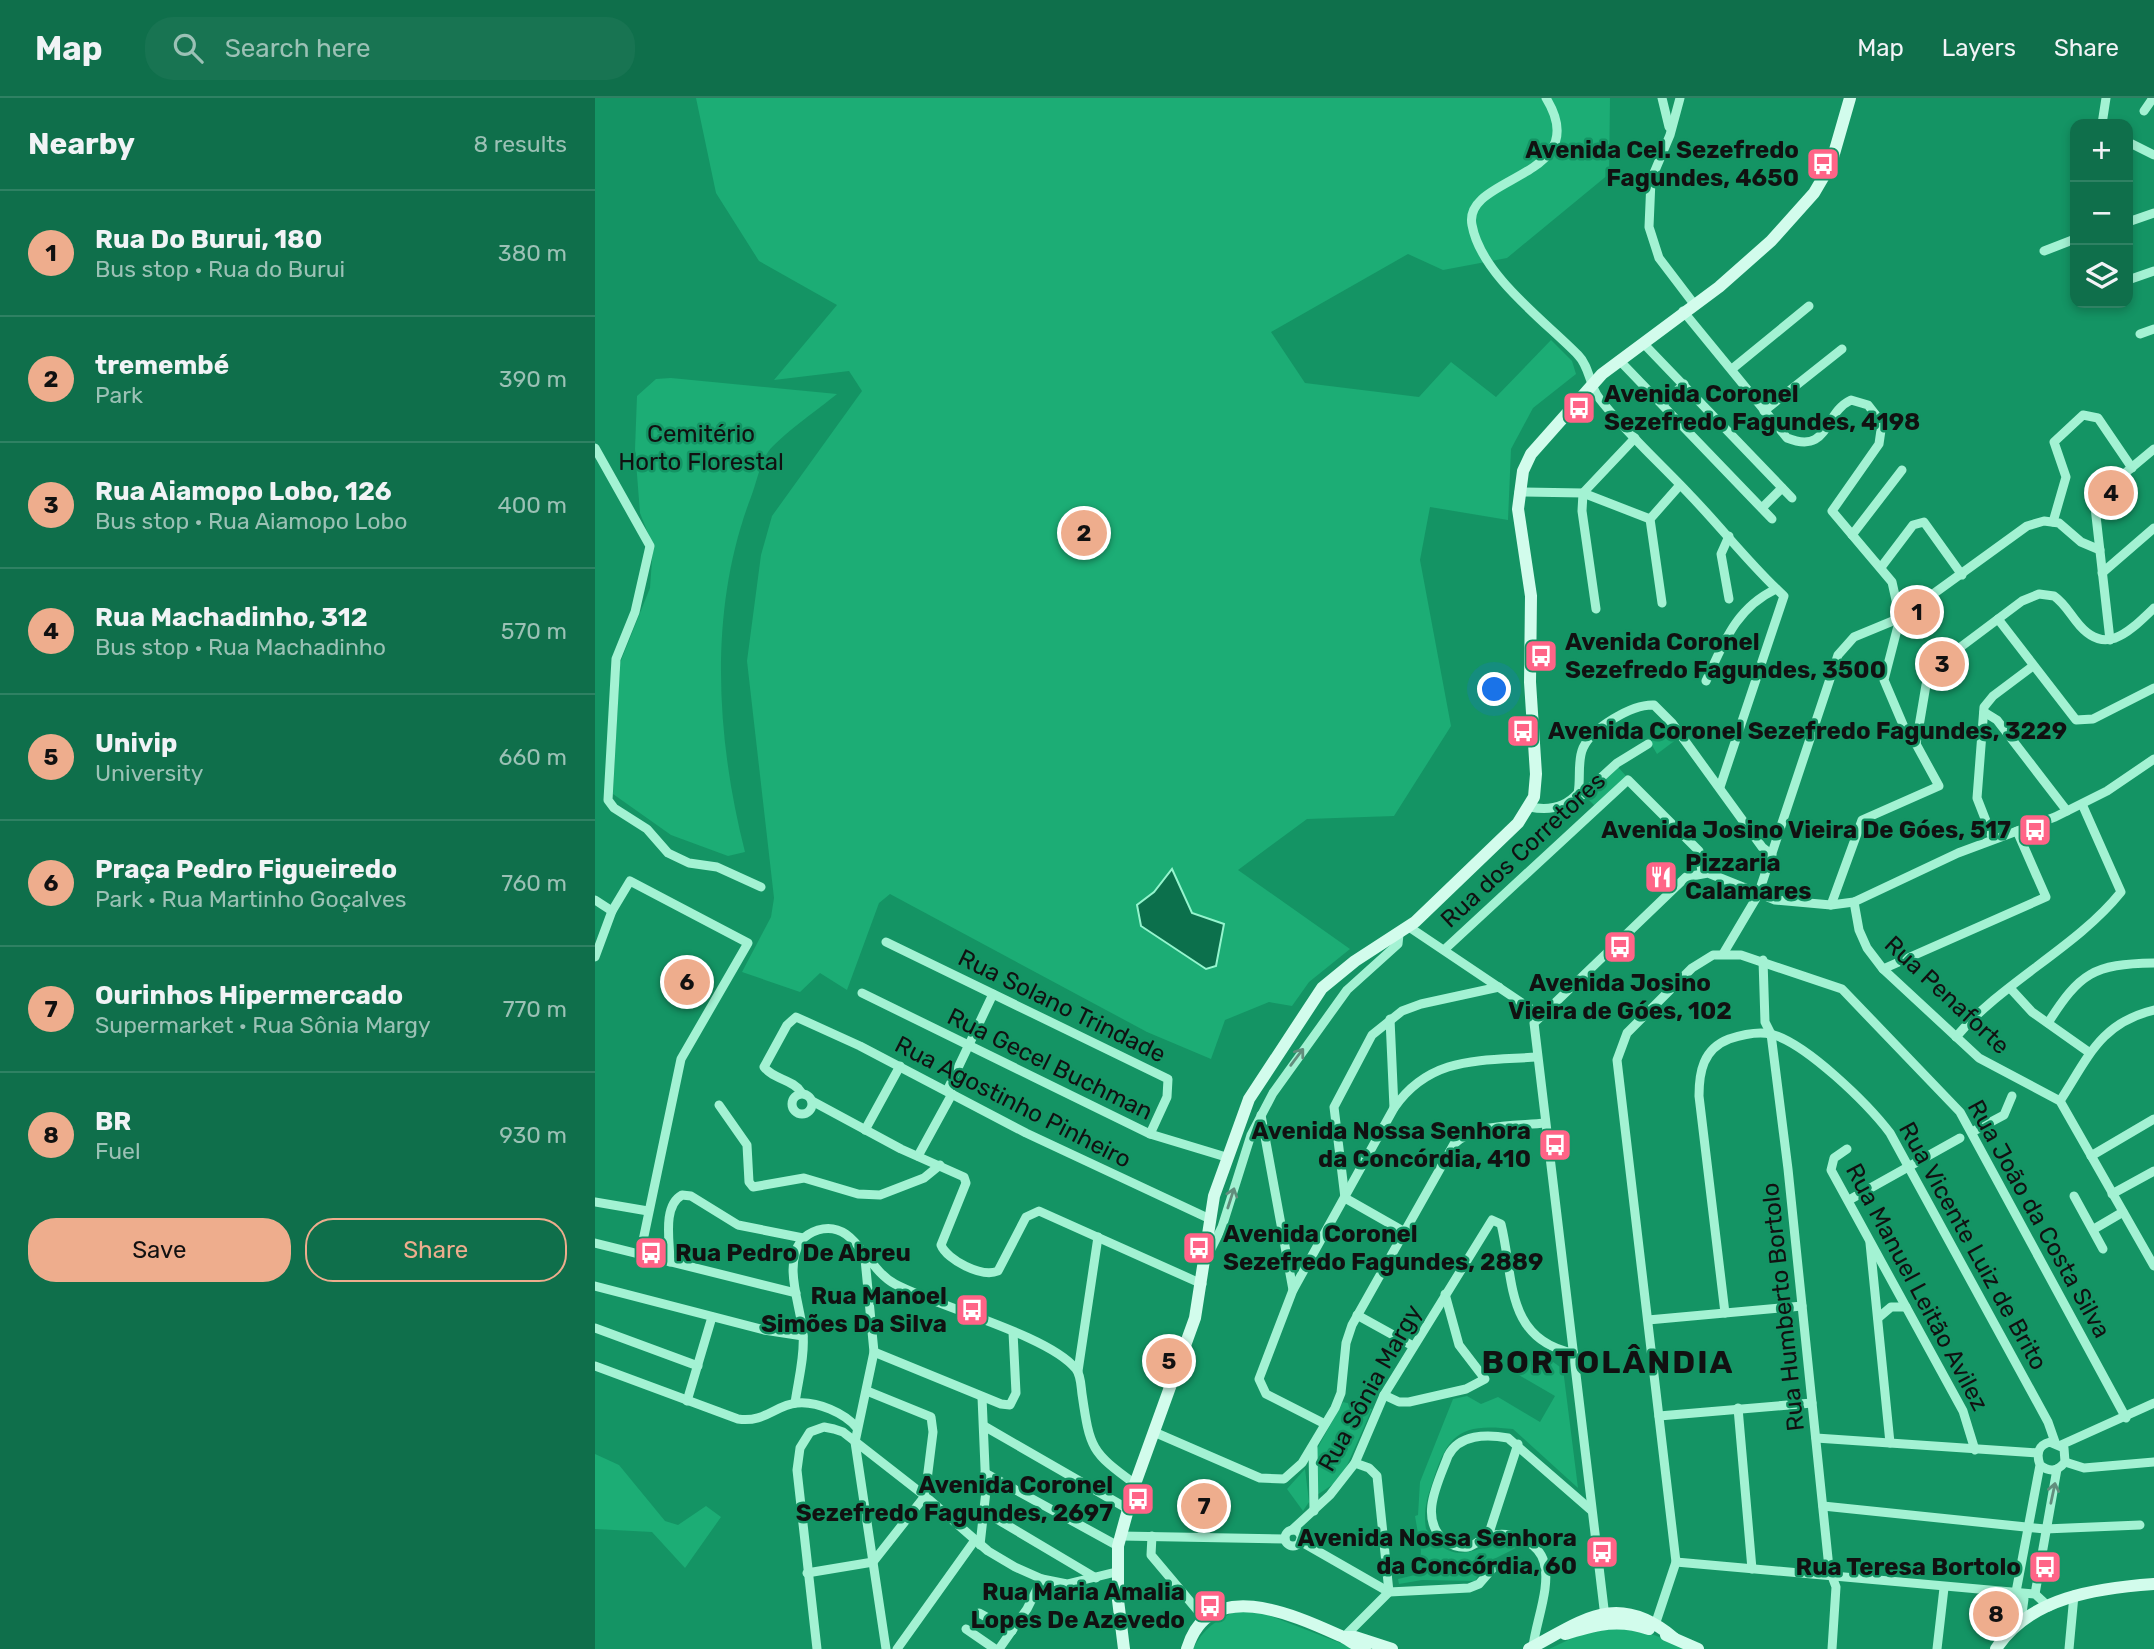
<!DOCTYPE html>
<meta charset="utf-8">
<style>
body{margin:0;font-family:Rubik,sans-serif;background:#187452;color:#f1f3f6}
.controls{position:absolute;right:21px;top:21px;display:grid;overflow:hidden;border-radius:14px;box-shadow:0 4px 10px #0003}
.controls button{width:63px;height:63px;display:grid;place-items:center;padding:0;border:0;border-bottom:2px solid #2f8163;background:#0f6f4b;color:#f1f3f6;font:35px sans-serif}
.you{position:absolute;left:900px;top:592px;width:24px;height:24px;margin:-18px;border:5px solid #fff;border-radius:50%;background:#1a73e8;box-shadow:0 0 0 10px #1a73e833}
.badge{display:grid;place-items:center;width:46px;height:46px;border-radius:50%;background:#eead8d;color:#111;font-size:23px;font-weight:700}
.pin{position:absolute;translate:-50% -50%;border:4px solid #fff;box-shadow:0 2px 7px #0006}
.list{margin:0;padding:0;list-style:none}
h2{display:flex;justify-content:space-between;align-items:center;height:91px;margin:0;padding:0 28px;font-size:30px}
h2 small{font-size:23px;font-weight:400;color:#9bc1b5}
.list li{display:grid;grid-template-columns:46px 1fr auto;gap:21px;align-items:center;box-sizing:border-box;height:126px;padding:0 28px;border-top:2px solid #2f8163}
.list b{display:block;font-size:26px;white-space:nowrap}
.list p{margin:0;font-size:23px;white-space:nowrap;color:#9bc1b5}
.list em{font-size:23px;font-style:normal;color:#9bc1b5}
.actions{display:flex;gap:14px;padding:21px 28px}
.actions a{flex:1;padding:16px 0;border:2px solid #eead8d;border-radius:28px;text-align:center;font-size:24px;color:#eead8d}
.actions .main{background:#eead8d;color:#111}
.icon{flex:none;width:38px;height:38px;fill:none;stroke:currentColor;stroke-width:2;stroke-linecap:round;stroke-linejoin:round}
.map{position:relative;flex:none;width:1559px;height:1551px;overflow:hidden}
header{display:flex;align-items:center;gap:42px;box-sizing:border-box;height:98px;padding:0 35px;background:#0f6f4b;border-bottom:2px solid #2f8163}
header strong{font-size:33px}
nav{display:flex;gap:38px;margin-inline-start:auto;font-size:24px}
.search{width:490px;height:63px;background:#187452;display:flex;align-items:center;gap:18px;box-sizing:border-box;padding:0 24px;border-radius:28px;color:#9bc1b5;font-size:26px}
main{display:flex}
aside{flex:1;background:#0f6f4b}
.map>svg:first-child{display:block}
.green{fill:#1cad75}
.water{fill:#0c704c;stroke:#95f5ce;stroke-width:2}
.lines{fill:none;stroke-linecap:round;stroke-linejoin:round}
.minor{stroke:#a3f2d3;stroke-width:9}
.secondary{stroke:#d2fcec;stroke-width:12}
.oneway{stroke:#618d7c}
.labels{text-anchor:middle;dominant-baseline:central;stroke-width:5;stroke-linejoin:round;paint-order:stroke}
.poi-label{font-size:24px;font-weight:bold;fill:#111;stroke:#149464;text-anchor:end}
.park-label{font-size:24px;fill:#111;stroke:#149464}
.street-label{font-size:24px;fill:#111;stroke:#149464}
.district-label{font-size:32px;font-weight:bold;letter-spacing:2px;fill:#111;stroke:#149464}
</style>
<header>
<strong>Map</strong>
<div class="search"><svg class="icon" aria-label="search" viewBox="0 0 24 24"><circle cx="10" cy="10" r="6"/><path d="M15 15l6 6"/></svg>Search here</div>
<nav><a>Map</a><a>Layers</a><a>Share</a></nav>
</header>
<main>
<aside>
<h2>Nearby<small>8 results</small></h2>
<ul class="list">
<li><span class="badge">1</span><div><b>Rua Do Burui, 180</b><p>Bus stop · Rua do Burui</p></div><em>380 m</em></li>
<li><span class="badge">2</span><div><b>tremembé</b><p>Park</p></div><em>390 m</em></li>
<li><span class="badge">3</span><div><b>Rua Aiamopo Lobo, 126</b><p>Bus stop · Rua Aiamopo Lobo</p></div><em>400 m</em></li>
<li><span class="badge">4</span><div><b>Rua Machadinho, 312</b><p>Bus stop · Rua Machadinho</p></div><em>570 m</em></li>
<li><span class="badge">5</span><div><b>Univip</b><p>University</p></div><em>660 m</em></li>
<li><span class="badge">6</span><div><b>Praça Pedro Figueiredo</b><p>Park · Rua Martinho Goçalves</p></div><em>760 m</em></li>
<li><span class="badge">7</span><div><b>Ourinhos Hipermercado</b><p>Supermarket · Rua Sônia Margy</p></div><em>770 m</em></li>
<li><span class="badge">8</span><div><b>BR</b><p>Fuel</p></div><em>930 m</em></li>
</ul>
<div class="actions"><a class="main">Save</a><a>Share</a></div>
</aside>
<div class="map">
<svg width="1559" height="1551" viewBox="0 0 1559 1551">
<rect width="100%" height="100%" fill="#149464"/>
<!-- green -->
<g class="green">
<polygon points="101,0 1015,0 1014,76 912,160 848,172 813,156 676,234 710,285 824,299 856,264 901,299 956,242 977,263 981,276 938,310 916,351 913,422 835,409 825,462 856,628 799,718 712,721 643,772 755,851 714,884 697,908 674,904 630,922 616,961 552,934 295,796 284,805 252,892 225,875 205,894 147,874 176,819 179,800 152,563 166,457 177,418 267,293 254,273 179,282 242,207 164,163 121,95"/>
<path d="M76 280 242 296C225 310 185 338 173 354 165 366 161 386 156 399 113 511 121 640 150 754L133 758 76 737 18 696 25 565 55 490 58 448 45 415 40 351 42 298 61 281Z"/>
<polygon points="1075,631 1082,641 1062,656 1055,644"/>
<polygon points="1021,667 1033,680 1000,708 989,697"/>
<path d="M951 1259 968 1271 983 1390 918 1331C866 1325 853 1335 838 1383 832 1400 828 1413 831 1431 836 1436 840 1443 846 1448 874 1469 901 1433 927 1447L891 1465 880 1483 827 1482 804 1486 803 1481 824 1476 826 1453 820 1418 823 1417 825 1384 858 1301 872 1298 886 1306 903 1299 945 1324 960 1298 917 1273 925 1266 944 1261 948 1264Z"/>
<polygon points="748,1304 777,1311 746,1381 722,1397 722,1351"/>
<polygon points="0,1356 24,1367 70,1423 83,1427 111,1408 126,1419 90,1470 57,1434 0,1431"/>
<polygon points="710,1371 714,1404 708,1413 692,1391"/>
<path d="M642 1513 668 1515 761 1551H598C607 1532 623 1520 642 1513Z"/>
<polygon points="1013,1529 1047,1532 1093,1551 954,1551 984,1537"/>
</g>
<!-- water -->
<polygon class="water" points="577,771 597,815 629,826 621,868 611,871 546,828 542,807 559,794"/>
<g class="lines">
<!-- minor -->
<g class="minor">
<path d="M951 0C1001 81 867 77 877 127 886 177 950 223 983 257 995 269 994 287 1004 300 1031 335 1065 365 1095 397 1127 430 1155 467 1189 498L1125 689"/>
<polyline points="1067,0 1074,29"/>
<polyline points="1085,0 1075,37 1056,82 1054,129 1064,160 1099,206"/>
<polyline points="1549,13 1558,0"/>
<polyline points="1507,26 1511,0"/>
<polyline points="1533,44 1559,57"/>
<polyline points="1533,124 1559,115"/>
<polyline points="1449,153 1480,141"/>
<polyline points="1533,182 1559,173"/>
<path d="M1088 213 1192 340C1235 357 1228 315 1256 302L1273 307 1287 325 1284 346 1237 413 1297 484 1305 520 1289 582 1309 629 1321 646 1331 587 1339 569 1427 503 1444 496 1459 498C1468 504 1474 514 1481 523 1509 560 1533 535 1559 510"/>
<polyline points="1545,236 1559,231"/>
<polyline points="1048,245 1197,400"/>
<polyline points="1024,262 1177,421"/>
<polyline points="1137,271 1214,208"/>
<polyline points="1068,306 1089,286"/>
<polyline points="1169,313 1247,251"/>
<polyline points="0,350 55,448 40,514 21,561 13,702 19,710 52,731 73,755 94,765 122,769 166,789"/>
<polyline points="924,394 988,395 1055,421"/>
<polyline points="1167,410 1187,390"/>
<polyline points="1458,424 1471,379 1459,344 1488,317 1503,320 1537,370"/>
<polyline points="1257,437 1307,372"/>
<polyline points="1287,468 1318,427 1329,424 1367,477"/>
<polyline points="1507,475 1559,430"/>
<polyline points="1134,501 1126,456 1134,438"/>
<polyline points="1067,505 1055,421 1085,387"/>
<polyline points="1001,511 987,413 988,395 1040,340"/>
<polyline points="1403,521 1481,622 1498,621 1559,590"/>
<polyline points="1515,542 1500,409 1511,391 1559,351"/>
<path d="M1111 583C1129 544 1141 510 1181 491"/>
<polyline points="1389,614 1402,622 1472,713"/>
<polyline points="986,698 1022,665 1053,646"/>
<path d="M935 709C954 713 970 710 983 695 986 681 982 663 988 650 997 630 1037 606 1059 607L1077 625 1167 749 1177 757"/>
<polyline points="1398,741 1382,700 1389,609 1398,598 1438,568"/>
<polyline points="0,802 17,813"/>
<polyline points="1259,804 1264,832 1272,850 1288,871 1384,960 1465,1003 1559,1168"/>
<polyline points="1236,807 1267,722 1344,688 1321,646"/>
<polyline points="814,829 945,917"/>
<polyline points="291,844 573,981 572,999 555,1036"/>
<polyline points="849,852 1033,682 1104,753 1107,774"/>
<polyline points="1128,856 1163,797 1243,557 1259,539 1305,520 1432,428 1449,423 1464,425 1486,444 1505,452"/>
<polyline points="0,859 17,813 35,783 153,845 86,961 45,1157"/>
<polyline points="1168,862 1170,924 1176,936 1193,1071 1234,1470 1241,1489 1237,1551"/>
<polyline points="1288,871 1451,799 1422,733"/>
<polyline points="1415,890 1437,914 1495,955"/>
<polyline points="267,895 555,1036 631,1059"/>
<polyline points="795,921 799,1010"/>
<path d="M1453 925C1485 875 1498 866 1559 865"/>
<path d="M1361 939C1407 884 1481 850 1526 794L1487 706"/>
<polyline points="352,993 398,896"/>
<path d="M206 994C198 981 179 982 169 969L192 927 201 919 265 948 431 1035 615 1121"/>
<circle cx="207" cy="1006" r="10"/>
<path d="M217 1003 306 1051 369 1079 371 1085 346 1147C352 1162 387 1180 403 1173L431 1119 444 1113 607 1186"/>
<path d="M1465 1003C1493 960 1505 925 1559 912"/>
<polyline points="124,1007 152,1047 154,1084 158,1089 209,1080 263,1096 285,1097 329,1080 345,1067"/>
<polyline points="666,1017 698,1192"/>
<polyline points="270,1032 305,968"/>
<polyline points="1377,1034 1409,1017 1417,998"/>
<polyline points="1252,1051 1239,1060 1236,1072 1368,1313 1380,1352"/>
<polyline points="323,1058 357,996"/>
<polyline points="1496,1058 1559,1021"/>
<polyline points="1517,1096 1559,1073"/>
<polyline points="1479,1098 1508,1151"/>
<polyline points="1254,1102 1365,1040"/>
<polyline points="0,1104 53,1113"/>
<polyline points="1499,1131 1528,1114"/>
<polyline points="808,1133 750,1100 739,1009 777,937 807,913 826,906 904,889"/>
<polyline points="0,1145 201,1195"/>
<polyline points="1275,1145 1295,1345"/>
<polyline points="612,1159 627,1129 656,1037 678,995 752,892 803,846 804,836"/>
<polyline points="270,1161 279,1254 260,1344 291,1551"/>
<path d="M75 1164C75 1145 67 1108 87 1097L96 1098 143 1127 208 1140"/>
<polyline points="0,1188 169,1232 208,1238"/>
<path d="M1130 1215 1104 998C1104 974 1108 951 1134 941 1146 937 1163 933 1176 936 1211 945 1273 1006 1295 1035L1453 1324 1460 1344"/>
<polyline points="762,1217 818,1248"/>
<polyline points="1283,1220 1296,1209 1311,1209"/>
<polyline points="1053,1222 1207,1208"/>
<polyline points="0,1230 103,1268"/>
<polyline points="279,1254 406,1306 415,1307 421,1295 418,1234"/>
<path d="M0 1268 143 1321C170 1325 180 1307 202 1305 222 1303 250 1315 262 1330"/>
<polyline points="483,1273 503,1139"/>
<polyline points="789,1297 804,1304 814,1304 871,1291 890,1281 864,1247 850,1196"/>
<polyline points="92,1303 117,1219"/>
<path d="M200 1305C203 1283 210 1258 208 1236 206 1208 188 1168 206 1143 210 1138 217 1134 223 1132 260 1121 270 1170 300 1186 343 1209 454 1237 481 1271 486 1277 486 1289 487 1296 495 1351 496 1354 540 1386"/>
<polyline points="1143,1310 1157,1471"/>
<polyline points="1064,1318 1217,1305"/>
<path d="M730 1326 671 1296 664 1281 698 1192 799 1010C835 958 884 963 942 959"/>
<polyline points="389,1328 533,1411"/>
<path d="M559 1334 665 1380 689 1381 707 1365 740 1310 746 1295 751 1245 757 1227 859 1046C881 1025 921 1028 950 1025"/>
<polyline points="1221,1340 1443,1355"/>
<polyline points="1466,1347 1559,1305"/>
<polyline points="718,1349 719,1413"/>
<polyline points="1470,1364 1489,1370 1559,1364"/>
<polyline points="390,1375 523,1448"/>
<polyline points="1228,1408 1450,1431 1545,1427"/>
<polyline points="390,1414 501,1480"/>
<path d="M697 1432 735 1397 760 1365 789 1297 897 1122 906 1126C919 1177 909 1241 978 1255"/>
<circle cx="698" cy="1440" r="8"/>
<polyline points="526,1438 690,1441"/>
<polyline points="557,1438 556,1457 609,1520"/>
<polyline points="893,1438 923,1346"/>
<polyline points="705,1443 794,1494 874,1490 884,1486 897,1471"/>
<polyline points="385,1447 391,1393 387,1299"/>
<polyline points="1081,1464 1440,1496 1454,1509"/>
<polyline points="212,1475 278,1464 330,1398 338,1334 336,1319 272,1293"/>
<polyline points="1440,1496 1462,1371"/>
<polyline points="384,1515 417,1533"/>
<polyline points="1010,1519 939,925 1091,779 1113,775 1180,802 1236,807 1259,804 1363,755 1460,719 1512,693 1559,661"/>
<path d="M1426 1523 1429 1501 1421 1494 1445 1367C1441 1356 1443 1347 1455 1344L1469 1350 1470 1364C1462 1374 1454 1374 1445 1367"/>
<polyline points="1060,1527 1081,1464 1022,962 1032,935 1097,870 1118,857 1146,857 1247,891 1365,1014 1531,1320"/>
<polyline points="371,1531 400,1551"/>
<polyline points="749,1539 794,1494 782,1378 774,1370 760,1365"/>
<path d="M938 1549C941 1523 956 1489 949 1464 943 1443 913 1431 892 1439 885 1441 881 1447 873 1449 864 1450 856 1447 849 1442 823 1420 844 1383 853 1358 864 1336 892 1336 913 1340L996 1412"/>
<polyline points="222,1551 202,1372 205,1350 215,1334 229,1329 239,1331 248,1334 330,1398 393,1453 420,1469 447,1481 472,1486 521,1474"/>
<polyline points="302,1551 380,1442"/>
<polyline points="404,1551 432,1511 447,1481"/>
<polyline points="1342,1551 1349,1490"/>
<polyline points="1474,1551 1479,1497"/>
</g>
<!-- secondary -->
<g class="secondary">
<path d="M970 1536C1001 1527 1022 1520 1054 1531"/>
<polyline points="1071,1537 1103,1551"/>
<polyline points="749,1539 760,1539 797,1551"/>
<polyline points="529,1551 523,1502 523,1448 540,1386 600,1220 619,1098 654,1001 727,890 760,863 820,824 923,725 939,699 941,676 935,584 936,498 923,411 928,373 936,356 1007,276 1124,189 1176,143 1219,95 1236,66 1255,0"/>
<path d="M592 1551C614 1478 697 1516 746 1538 754 1542 761 1548 770 1551"/>
<path d="M934 1551C987 1523 1022 1492 1079 1540"/>
<path d="M1401 1551C1434 1499 1503 1490 1559 1486"/>
</g>
</g>
<!-- one-way arrows -->
<defs><path id="oneway-shaft" d="M-6 0H5M1.5-3L5.5 0L1.5 3" fill="none" stroke-width="1.6" stroke-linecap="round" stroke-linejoin="round" transform="scale(1.75)"/></defs>
<g class="oneway">
<use href="#oneway-shaft" transform="translate(702 959) rotate(-53)"/>
<use href="#oneway-shaft" transform="translate(636 1100) rotate(-72)"/>
<use href="#oneway-shaft" transform="translate(1458 1395) rotate(-78)"/>
</g>
<!-- icons -->
<defs>
<symbol id="bus-square" viewBox="-11 -11 22 22"><rect x="-9" y="-9" width="18" height="18" rx="4" fill="#ff6487" stroke="#149464"/><path d="M-5-6H5V4H4V6H2V4H-2V6H-4V4H-5ZM-3.5-4V0h7V-4ZM-3.5 1.2v1.5H-2V1.2ZM2 1.2v1.5H3.5V1.2Z" fill="#fff"/></symbol>
<symbol id="restaurant-square" viewBox="-11 -11 22 22"><rect x="-9" y="-9" width="18" height="18" rx="4" fill="#ff6487" stroke="#149464"/><path d="M-5-6h1v4h1v-4h1v4h1v-4h1v5L-1.5 .5V6h-2V.5L-5-1ZM5-6V6H3V1.5H1.5Q1.5-4 5-6Z" fill="#fff"/></symbol>
</defs>
<g fill-rule="evenodd">
<use href="#bus-square" x="1209" y="47" width="38" height="38"/>
<use href="#bus-square" x="965" y="291" width="38" height="38"/>
<use href="#bus-square" x="927" y="539" width="38" height="38"/>
<use href="#bus-square" x="909" y="614" width="38" height="38"/>
<use href="#bus-square" x="1421" y="713" width="38" height="38"/>
<use href="#restaurant-square" x="1047" y="760" width="38" height="38"/>
<use href="#bus-square" x="1006" y="830" width="38" height="38"/>
<use href="#bus-square" x="941" y="1028" width="38" height="38"/>
<use href="#bus-square" x="585" y="1131" width="38" height="38"/>
<use href="#bus-square" x="37" y="1136" width="38" height="38"/>
<use href="#bus-square" x="358" y="1193" width="38" height="38"/>
<use href="#bus-square" x="524" y="1382" width="38" height="38"/>
<use href="#bus-square" x="988" y="1435" width="38" height="38"/>
<use href="#bus-square" x="1431" y="1450" width="38" height="38"/>
<use href="#bus-square" x="596" y="1489" width="38" height="38"/>
</g>
<g class="labels">
<!-- poi labels -->
<g class="poi-label">
<text x="1204" y="52">Avenida Cel. Sezefredo<tspan x="1204" dy="28">Fagundes, 4650</tspan></text>
<text x="1009" y="296" text-anchor="start">Avenida Coronel<tspan x="1009" dy="28">Sezefredo Fagundes, 4198</tspan></text>
<text x="970" y="544" text-anchor="start">Avenida Coronel<tspan x="970" dy="28">Sezefredo Fagundes, 3500</tspan></text>
<text x="953" y="633" text-anchor="start">Avenida Coronel Sezefredo Fagundes, 3229</text>
<text x="1416" y="732">Avenida Josino Vieira De Góes, 517</text>
<text x="1090" y="765" text-anchor="start">Pizzaria<tspan x="1090" dy="28">Calamares</tspan></text>
<text x="1025" y="885" text-anchor="middle">Avenida Josino<tspan x="1025" dy="28">Vieira de Góes, 102</tspan></text>
<text x="936" y="1033">Avenida Nossa Senhora<tspan x="936" dy="28">da Concórdia, 410</tspan></text>
<text x="628" y="1136" text-anchor="start">Avenida Coronel<tspan x="628" dy="28">Sezefredo Fagundes, 2889</tspan></text>
<text x="80" y="1155" text-anchor="start">Rua Pedro De Abreu</text>
<text x="352" y="1198">Rua Manoel<tspan x="352" dy="28">Simões Da Silva</tspan></text>
<text x="518" y="1387">Avenida Coronel<tspan x="518" dy="28">Sezefredo Fagundes, 2697</tspan></text>
<text x="982" y="1440">Avenida Nossa Senhora<tspan x="982" dy="28">da Concórdia, 60</tspan></text>
<text x="1426" y="1469">Rua Teresa Bortolo</text>
<text x="590" y="1494">Rua Maria Amalia<tspan x="590" dy="28">Lopes De Azevedo</tspan></text>
</g>
<!-- park labels -->
<g class="park-label">
<text x="106" y="336">Cemitério<tspan x="106" dy="28">Horto Florestal</tspan></text>
</g>
<!-- street labels -->
<g class="street-label">
<text transform="translate(928 752) rotate(-43)">Rua dos Corretores</text>
<text transform="translate(1352 897) rotate(43)">Rua Penaforte</text>
<text transform="translate(467 908) rotate(26)">Rua Solano Trindade</text>
<text transform="translate(455 966) rotate(26)">Rua Gecel Buchman</text>
<text transform="translate(418 1004) rotate(27)">Rua Agostinho Pinheiro</text>
<text transform="translate(1444 1121) rotate(61)">Rua João da Costa Silva</text>
<text transform="translate(1378 1148) rotate(61)">Rua Vicente Luiz de Brito</text>
<text transform="translate(1322 1189) rotate(62)">Rua Manuel Leitão Avilez</text>
<text transform="translate(1188 1209) rotate(-96)">Rua Humberto Bortolo</text>
<text transform="translate(775 1290) rotate(-61)">Rua Sônia Margy</text>
</g>
<!-- district labels -->
<g class="district-label">
<text x="1013" y="1264">BORTOLÂNDIA</text>
</g>
</g>
</svg>
<div class="controls">
<button>+</button>
<button>−</button>
<button><svg class="icon" aria-label="layers" viewBox="0 0 24 24"><path d="M12 4l9 5-9 5-9-5zM3 14l9 5 9-5"/></svg></button>
</div>
<div class="you"></div>
<div class="pin badge" style="left:1322px;top:514px">1</div>
<div class="pin badge" style="left:489px;top:435px">2</div>
<div class="pin badge" style="left:1347px;top:566px">3</div>
<div class="pin badge" style="left:1516px;top:395px">4</div>
<div class="pin badge" style="left:574px;top:1263px">5</div>
<div class="pin badge" style="left:92px;top:884px">6</div>
<div class="pin badge" style="left:609px;top:1408px">7</div>
<div class="pin badge" style="left:1401px;top:1516px">8</div>
</div>
</main>
